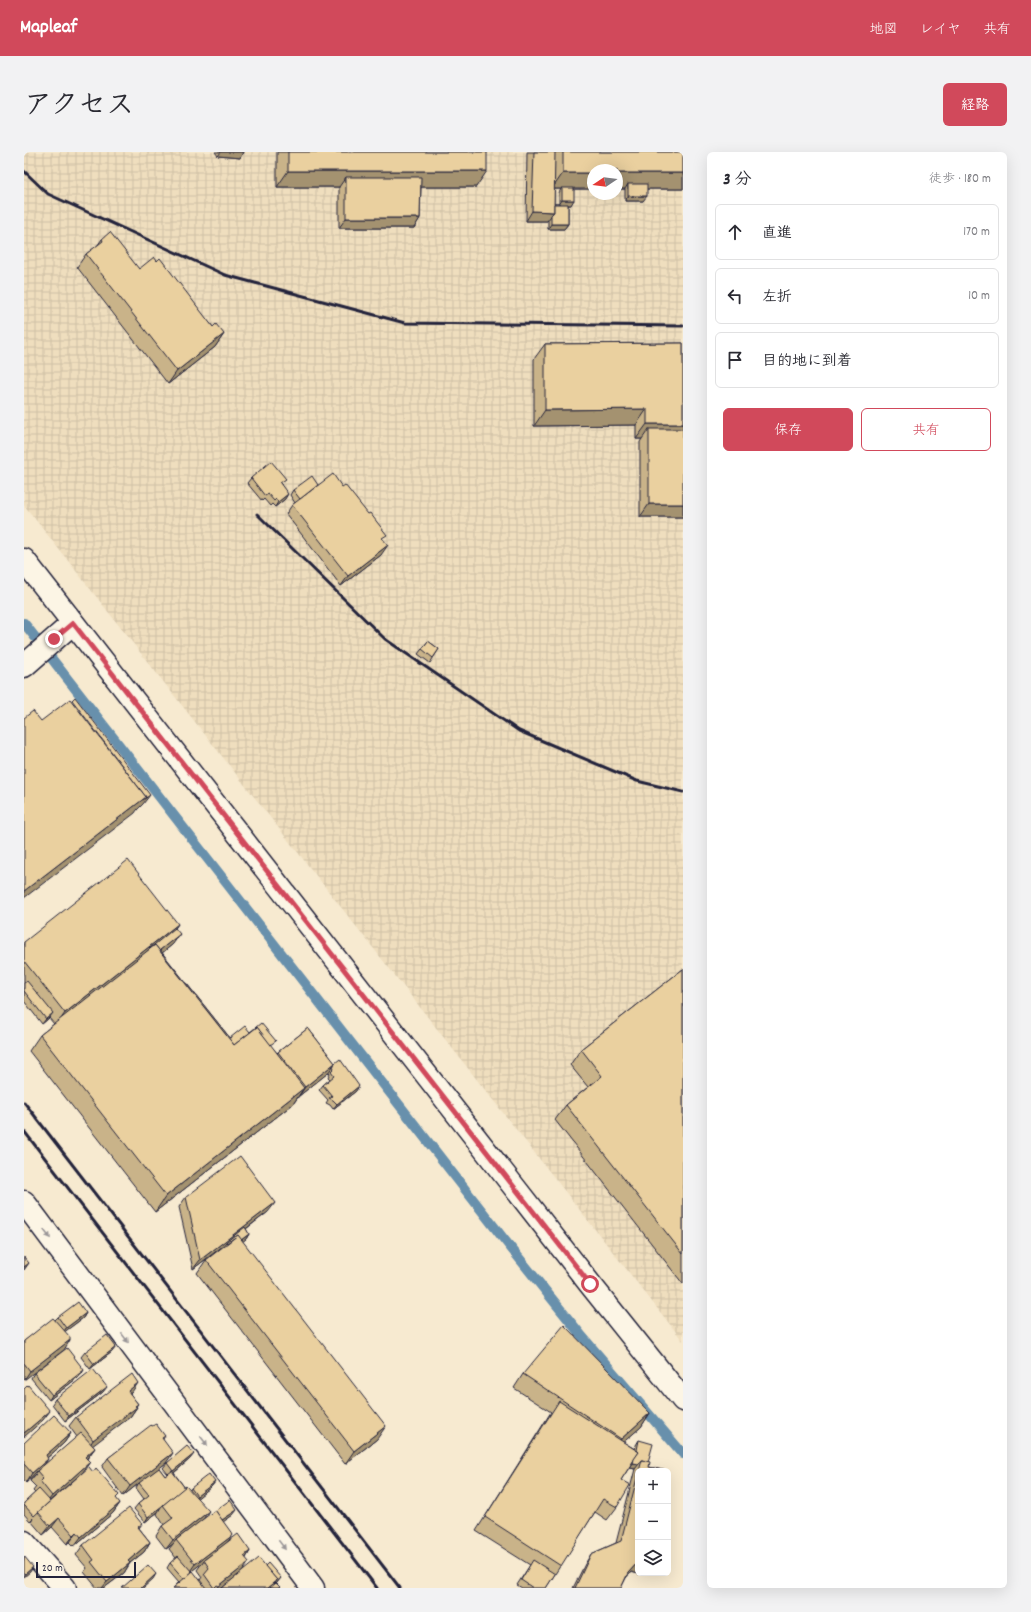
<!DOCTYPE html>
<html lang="ja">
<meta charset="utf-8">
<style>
body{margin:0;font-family:Dekko,"Klee One",sans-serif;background:#f2f2f3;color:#2b2b33}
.controls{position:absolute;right:12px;bottom:12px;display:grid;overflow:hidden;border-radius:6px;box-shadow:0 4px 16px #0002}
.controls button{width:36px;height:36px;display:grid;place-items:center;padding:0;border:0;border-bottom:1px solid #e1e1e2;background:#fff;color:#2b2b33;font:20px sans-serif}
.compass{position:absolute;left:563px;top:12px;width:36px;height:36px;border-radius:50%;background:#fff;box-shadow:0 4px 16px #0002;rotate:257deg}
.scale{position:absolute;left:12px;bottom:10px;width:100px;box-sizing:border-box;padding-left:4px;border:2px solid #22223b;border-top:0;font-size:11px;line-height:14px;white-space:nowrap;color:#22223b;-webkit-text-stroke:3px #fcf5e5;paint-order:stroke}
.stop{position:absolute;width:12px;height:12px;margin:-9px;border:3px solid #d1495b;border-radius:50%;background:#fff}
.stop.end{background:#d1495b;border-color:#fff;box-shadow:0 1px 4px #0008}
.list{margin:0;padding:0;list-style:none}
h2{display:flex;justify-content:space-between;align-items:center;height:52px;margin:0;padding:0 16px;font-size:17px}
h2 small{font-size:13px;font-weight:400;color:#7c7c81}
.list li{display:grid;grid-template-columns:26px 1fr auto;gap:12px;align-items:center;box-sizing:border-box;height:56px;margin:0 8px 8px;padding:0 8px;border:1px solid #e1e1e2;border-radius:6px}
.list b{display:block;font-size:15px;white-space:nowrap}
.list em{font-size:13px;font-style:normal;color:#7c7c81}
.actions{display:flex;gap:8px;padding:12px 16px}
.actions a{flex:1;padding:9px 0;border:1px solid #d1495b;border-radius:6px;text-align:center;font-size:14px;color:#d1495b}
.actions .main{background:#d1495b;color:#fff}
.icon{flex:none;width:22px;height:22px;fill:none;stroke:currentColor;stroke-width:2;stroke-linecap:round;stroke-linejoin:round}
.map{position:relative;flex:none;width:659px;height:1436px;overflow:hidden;border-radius:6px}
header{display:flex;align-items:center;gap:24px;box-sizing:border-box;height:56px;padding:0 20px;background:#d1495b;color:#fff}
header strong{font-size:19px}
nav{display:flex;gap:22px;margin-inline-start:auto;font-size:14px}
.intro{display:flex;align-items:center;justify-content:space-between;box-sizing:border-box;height:96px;padding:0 24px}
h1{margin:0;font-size:28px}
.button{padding:10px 18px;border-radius:6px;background:#d1495b;color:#fff;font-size:14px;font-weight:700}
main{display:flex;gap:24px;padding:0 24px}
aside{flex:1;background:#fff;border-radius:6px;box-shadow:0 4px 16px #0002}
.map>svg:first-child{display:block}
.industrial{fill:url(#industrial-grid);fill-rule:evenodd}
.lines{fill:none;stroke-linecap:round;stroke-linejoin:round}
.stream{stroke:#6890ac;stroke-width:10}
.minor-casing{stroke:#22223b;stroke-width:25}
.minor{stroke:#fcf5e5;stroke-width:22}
.rail{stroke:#22223b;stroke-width:3}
.wall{fill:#c9b389;stroke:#22223b;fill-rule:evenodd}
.shaded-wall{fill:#a4926f;stroke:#22223b}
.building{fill:#ead09f;stroke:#22223b}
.oneway{fill:#9a9698}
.route{stroke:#d1495b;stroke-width:5}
</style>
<header>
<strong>Mapleaf</strong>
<nav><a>地図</a><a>レイヤ</a><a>共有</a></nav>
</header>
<div class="intro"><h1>アクセス</h1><a class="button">経路</a></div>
<main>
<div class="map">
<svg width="659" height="1436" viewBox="0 0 659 1436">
<defs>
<pattern id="industrial-grid" width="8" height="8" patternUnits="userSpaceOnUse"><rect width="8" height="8" fill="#efdebe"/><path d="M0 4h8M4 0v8" fill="none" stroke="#cdbea4"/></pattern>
</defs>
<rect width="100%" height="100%" fill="#f7ead0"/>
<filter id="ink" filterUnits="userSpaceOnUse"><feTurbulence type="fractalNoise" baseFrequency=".025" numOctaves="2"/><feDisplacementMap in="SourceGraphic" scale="8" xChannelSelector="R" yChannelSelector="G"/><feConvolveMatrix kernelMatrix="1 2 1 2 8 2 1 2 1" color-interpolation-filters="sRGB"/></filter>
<g filter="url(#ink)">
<!-- industrial -->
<path class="industrial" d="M0 0H659V1189L0 353ZM569 18H593V42H569Z"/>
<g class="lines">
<!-- stream -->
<polyline class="stream" points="0,471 479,1086 557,1183 659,1302"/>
<defs>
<g id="minor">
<polyline points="0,408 566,1132 659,1248"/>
<polyline points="0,514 49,471"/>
<polyline points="0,1050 289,1436"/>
<polyline points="0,1390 41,1436"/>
</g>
</defs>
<!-- minor casing -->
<use href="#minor" class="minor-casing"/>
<!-- minor -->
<use href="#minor" class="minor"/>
<!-- rail -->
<g class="rail">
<polyline points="0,19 24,42 201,123 381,171 659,174"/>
<polyline points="233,362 361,487 495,579 613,629 659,640"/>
<polyline points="0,950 376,1436"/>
<polyline points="0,979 353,1436"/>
</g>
</g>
<!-- wall -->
<g class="wall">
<polygon points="191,0 219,0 216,6 194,4"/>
<polygon points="253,0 463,0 452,35 397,35 396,66 390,76 315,76 315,35 253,35"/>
<path d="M503 0H659V37H623L619 49H601V37H593V18L569 37H550L547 53H544V72L540 77H524V68L523 69H502ZM530 37H537L535 41V52H530Z"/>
<polygon points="78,87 115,117 133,109 189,175 200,182 191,195 144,232 53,115 62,102 73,94"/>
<polygon points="659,191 659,365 616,365 616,290 618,287 612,287 612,273 510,274 510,207 521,192"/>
<polygon points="227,326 258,332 257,333 261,347 251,355 248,352 246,354 240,347 238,349 223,331"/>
<polygon points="294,333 359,388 357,403 317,434 262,362 268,353 271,351 266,343 269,338"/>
<polygon points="404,489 415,497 406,511 394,502"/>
<polygon points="154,772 151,776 149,792 138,801 206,886 226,880 248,895 253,901 254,900 284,876 332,939 309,957 306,953 302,951 304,948 295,938 299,933 306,927 304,925 306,921 305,920 275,944 269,952 131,1060 5,899 16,883 30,872 25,866 18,872 0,849 0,790"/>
<polygon points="659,817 659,1132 531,968 542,953 564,935 546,913 557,897"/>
<polygon points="162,1045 244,1060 222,1077 225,1082 222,1087 218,1089 353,1287 321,1312 173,1121 182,1108 199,1094 169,1117 155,1055"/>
<polygon points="62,1161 59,1166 41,1179 0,1228 0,1189 31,1168 34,1165"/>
<polygon points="61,1200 88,1200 66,1217 57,1205"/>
<polygon points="10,1221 57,1223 25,1248 7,1226"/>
<polygon points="499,1222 626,1261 617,1275 599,1290 611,1297 612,1293 615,1288 624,1310 625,1315 643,1319 614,1319 614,1421 615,1421 615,1422 607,1420 602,1426 597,1436 549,1436 561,1412 567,1402 592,1391 611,1317 606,1316 607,1313 597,1328 593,1355 583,1368 571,1360 522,1436 498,1436 493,1433 506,1413 452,1379 527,1260 490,1236"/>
<polygon points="79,1240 41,1269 28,1252 31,1247"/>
<polygon points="108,1240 106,1242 114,1252 112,1254 113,1255 106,1265 68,1293 71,1296 63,1307 59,1320 26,1349 92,1347 96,1351 89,1361 50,1394 46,1390 43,1392 28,1375 19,1383 7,1369 9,1366 6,1369 0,1362 0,1351 11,1341 9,1339 12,1335 6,1329 12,1322 2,1331 0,1329 0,1291 47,1281 40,1291 23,1306 19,1314 53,1285 45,1274 52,1265"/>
<path d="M128 1274 141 1284 139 1287 142 1311 135 1316 141 1324 144 1322 139 1316 143 1311 166 1307 150 1321 161 1336 166 1338 167 1336 191 1330 187 1335 173 1346 180 1367 209 1363 199 1369 204 1390 226 1399 222 1406 220 1418 253 1432 257 1436H149L155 1430 143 1416 146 1411 152 1406 145 1397 149 1392 142 1397 132 1384 138 1374 140 1373 133 1362 134 1360 121 1370 110 1357 114 1352 120 1347 112 1336 114 1332 99 1344 78 1315 84 1306ZM178 1411 173 1418 178 1425 176 1428 167 1419Z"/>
<polygon points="118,1372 115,1376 126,1390 120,1400 106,1411 100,1421 80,1436 73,1436 60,1420 63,1416 52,1403 59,1393"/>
</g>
<!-- shaded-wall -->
<g class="shaded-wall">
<polygon points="197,0 219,0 216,6 194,4"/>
<polygon points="264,19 463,19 452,35 322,35 322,25 315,35 253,35"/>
<polygon points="539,21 569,21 569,37 538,37 538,36 537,37 528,37"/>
<polygon points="593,21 659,21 659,37 604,37 604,32 601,37 593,37"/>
<polygon points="604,44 623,44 619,49 601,49"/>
<polygon points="538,48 550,48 547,53 535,53"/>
<polygon points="508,59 530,60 523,69 502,69"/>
<polygon points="322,66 396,66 390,76 315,76"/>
<polygon points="527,72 544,72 540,77 524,77"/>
<polygon points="200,182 191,195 144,232 153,219"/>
<polygon points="623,257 612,273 510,274 521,258"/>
<polygon points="623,272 659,272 659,287 625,277 618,287 612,287"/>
<polygon points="264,342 261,347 251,355 254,350"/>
<polygon points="625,352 659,352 659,365 616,365"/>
<polygon points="364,393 357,403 317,434 324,424"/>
<polygon points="126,643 119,652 113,658 111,661 0,746 0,739 122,645"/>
<polygon points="154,772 145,785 125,797 118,806 32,874 41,861"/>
<polygon points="156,782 149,792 132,806 136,798"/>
<polygon points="29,861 25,866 18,872 22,867"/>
<polygon points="311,911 304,921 275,944 281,935"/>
<polygon points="335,934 332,939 309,957 313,952"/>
<polygon points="280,936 269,952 131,1060 142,1044"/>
<polygon points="251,1051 244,1060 203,1091 202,1090 199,1094 169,1117 176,1108"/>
<polygon points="225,1082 222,1087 207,1099 210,1094"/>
<polygon points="5,1111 0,1118 0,1115"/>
<polygon points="62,1161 59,1166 39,1181 42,1176"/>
<polygon points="46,1188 40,1198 0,1228 6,1219"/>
<polygon points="92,1195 88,1200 66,1217 70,1212"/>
<polygon points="60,1218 57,1223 25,1248 28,1243"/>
<polygon points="114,1231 108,1240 97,1248 104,1239"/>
<polygon points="83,1235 79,1240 41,1269 45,1264"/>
<polygon points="114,1252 109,1258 113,1255 106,1265 63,1298 69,1288"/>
<polygon points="26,1259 19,1268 0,1285 0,1281"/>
<polygon points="626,1261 617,1275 588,1300 597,1287"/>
<polygon points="362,1274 353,1287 321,1312 330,1299"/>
<polygon points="47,1281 40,1291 15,1313 22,1303"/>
<polygon points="71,1296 64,1305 55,1314 61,1305"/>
<polygon points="149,1301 142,1311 116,1331 115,1331 114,1332 99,1344 106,1334"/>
<polygon points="170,1302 166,1307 146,1324 149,1319"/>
<polygon points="24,1307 18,1316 13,1319 2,1331 8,1321"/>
<polygon points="66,1310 59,1320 21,1353 28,1344"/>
<polygon points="609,1311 615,1312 611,1317 606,1316"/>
<polygon points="191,1330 187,1335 170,1349 173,1344"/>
<polygon points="96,1351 89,1361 50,1394 57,1385"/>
<polygon points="137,1355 134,1360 121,1370 124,1365"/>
<polygon points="213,1358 209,1363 192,1375 195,1370"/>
<polygon points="185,1359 178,1369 152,1388 149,1392 142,1397 149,1388"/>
<polygon points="35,1366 28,1375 19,1383 26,1374"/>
<polygon points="53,1380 46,1390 43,1392 50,1383"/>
<polygon points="209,1383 202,1392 180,1408 178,1411 164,1422 171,1412"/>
<polygon points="126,1390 120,1400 97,1418 104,1409"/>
<polygon points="226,1399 220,1409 220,1404"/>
<polygon points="225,1410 218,1420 198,1436 194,1436 195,1434"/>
<polygon points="614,1410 614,1421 615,1421 615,1422 607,1420 598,1430 604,1421"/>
<polygon points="106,1411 100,1421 80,1436 78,1436 83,1430"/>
<polygon points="9,1415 6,1420 0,1425 1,1422"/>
<polygon points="132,1422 129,1427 119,1436 117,1436"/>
<polygon points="257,1426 253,1431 248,1436 243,1436 253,1428"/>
</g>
<!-- building -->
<g class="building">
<rect x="264" y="0" width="199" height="19"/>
<polygon points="510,0 531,0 530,60 508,59"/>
<polygon points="539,0 659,0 659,21 593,21 593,18 569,18 569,21 539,21"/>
<polygon points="322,25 397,25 396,66 322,66"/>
<rect x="604" y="32" width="19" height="12"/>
<rect x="538" y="36" width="12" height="12"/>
<polygon points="530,52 544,52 544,72 527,72 527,63 530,60"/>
<polygon points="86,80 115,117 130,105 133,109 136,106 189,175 192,172 200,182 153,219 62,102 79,89 78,87"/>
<polygon points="659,191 659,272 623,272 623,257 521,258 521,192"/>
<rect x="625" y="277" width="34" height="75"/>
<polygon points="247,309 262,327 256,331 264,342 254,350 252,347 250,349 244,342 241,344 227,326"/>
<polygon points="309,322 318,335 321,333 344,362 346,361 363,383 358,386 364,393 324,424 268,353"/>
<polygon points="288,324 294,333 276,347 269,338"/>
<polygon points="404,489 415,497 409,506 398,497"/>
<polygon points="51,545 126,643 119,648 122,645 48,548"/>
<polygon points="46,547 122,645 0,739 0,566 9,559 17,569"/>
<polygon points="104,708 154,772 41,861 0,809 0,790"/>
<polygon points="151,776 156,782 136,798 206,886 221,874 226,880 237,871 252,889 246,893 233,875 210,893 131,793 125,797"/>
<polygon points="131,793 210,893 233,875 280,936 142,1044 16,883"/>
<polygon points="659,817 659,1102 542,953 578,924 557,897"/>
<polygon points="3,829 29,861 22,867 0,839 0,831"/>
<polygon points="284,876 311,911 281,935 254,900"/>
<polygon points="316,907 335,934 313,952 309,948 305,946 308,944 299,933 310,924 307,920 310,917 309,915 311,911"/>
<polygon points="216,1004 251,1051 176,1108 162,1045"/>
<polygon points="221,1075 225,1082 217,1088 214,1083 203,1091 202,1090"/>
<polygon points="214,1083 362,1274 330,1299 182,1108"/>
<polygon points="0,1105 5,1111 0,1115"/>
<polygon points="54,1150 62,1161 42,1176 34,1165"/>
<polygon points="29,1166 46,1185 46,1188 6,1219 0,1211 0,1189"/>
<polygon points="540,1173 626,1261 597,1287 499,1222"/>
<polygon points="83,1183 92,1195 70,1212 61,1200"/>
<polygon points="43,1196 60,1218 28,1243 10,1221"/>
<polygon points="69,1217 83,1235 45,1264 31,1247"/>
<polygon points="108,1222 114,1231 104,1239 114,1252 111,1254 113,1255 69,1288 52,1265"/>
<polygon points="4,1233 26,1259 0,1281 0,1237"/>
<polygon points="535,1249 615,1300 597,1328 606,1333 593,1355 579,1347 537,1414 461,1365"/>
<polygon points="30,1263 47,1281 22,1303 24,1307 8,1321 0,1312 0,1291"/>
<polygon points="132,1272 141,1284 138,1286 149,1301 106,1334 84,1306 127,1273 128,1274"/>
<polygon points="57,1281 71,1296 61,1305 66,1310 28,1344 16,1329 19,1326 13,1319"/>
<polygon points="615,1288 629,1292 624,1310 618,1308 615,1312 609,1311 610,1307 615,1300 613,1298"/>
<polygon points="163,1294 170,1302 149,1319 143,1311"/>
<polygon points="618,1308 626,1310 625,1315 643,1319 615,1319"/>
<polygon points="65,1315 69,1320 72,1316 95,1343 92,1346 96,1351 57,1385 53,1380 50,1383 35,1366 26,1374 14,1360"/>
<polygon points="135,1316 141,1324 148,1319 161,1336 124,1365 114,1352 125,1343 115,1331"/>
<polygon points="185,1322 191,1330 173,1344 167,1336"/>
<polygon points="614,1322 614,1410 604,1421 597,1436 551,1436 567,1402 597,1389"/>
<polygon points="162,1334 185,1359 149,1388 138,1374 149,1366 139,1353"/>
<polygon points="15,1337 26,1349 10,1364 0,1353 0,1351"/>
<polygon points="206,1348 213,1358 198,1368 191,1358 189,1360"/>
<polygon points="105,1356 118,1372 114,1375 126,1390 104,1409 106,1411 83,1430 67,1410 70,1408 59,1393"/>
<polygon points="191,1358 209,1383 171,1412 152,1388"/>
<polygon points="214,1382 226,1399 220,1404 225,1410 195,1434 193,1433 190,1436 180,1422 185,1416 180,1408"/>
<polygon points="0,1404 9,1415 1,1422 0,1420"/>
<polygon points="154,1404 168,1420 160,1427 146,1411"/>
<polygon points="235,1406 253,1428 243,1436 198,1436"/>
<polygon points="509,1408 531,1422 522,1436 509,1436 497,1428"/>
<polygon points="244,1411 257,1426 250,1432 253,1428 241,1414"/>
<polygon points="124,1413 132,1422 117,1436 98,1436"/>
<polygon points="169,1419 182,1436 149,1436"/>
<polygon points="252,1431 257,1436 246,1436"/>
</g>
<!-- one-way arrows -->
<defs><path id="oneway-solid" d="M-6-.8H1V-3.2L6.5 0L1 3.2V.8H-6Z"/></defs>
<g class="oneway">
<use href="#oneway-solid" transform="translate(23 1082) rotate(53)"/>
<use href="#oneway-solid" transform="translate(101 1186) rotate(53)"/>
<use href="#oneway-solid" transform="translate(180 1289) rotate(53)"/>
<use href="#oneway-solid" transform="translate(258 1393) rotate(53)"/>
</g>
</g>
<g class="lines" filter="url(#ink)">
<!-- route -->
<polyline class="route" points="30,487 49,471 566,1132"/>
</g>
</svg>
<div class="controls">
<button>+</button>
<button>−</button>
<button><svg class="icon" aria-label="layers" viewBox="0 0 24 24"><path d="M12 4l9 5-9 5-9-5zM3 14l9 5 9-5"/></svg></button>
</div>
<svg class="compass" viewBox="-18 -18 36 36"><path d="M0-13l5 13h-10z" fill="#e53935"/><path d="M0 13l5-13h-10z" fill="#7c7c81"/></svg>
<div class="scale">20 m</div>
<div class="stop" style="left:566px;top:1132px"></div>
<div class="stop end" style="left:30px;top:487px"></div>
</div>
<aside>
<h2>3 分<small>徒歩 · 180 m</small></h2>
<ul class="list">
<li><svg class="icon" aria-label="ahead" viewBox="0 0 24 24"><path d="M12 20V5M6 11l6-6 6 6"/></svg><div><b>直進</b></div><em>170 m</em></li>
<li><svg class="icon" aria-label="left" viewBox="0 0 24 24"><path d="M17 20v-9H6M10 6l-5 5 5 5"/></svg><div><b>左折</b></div><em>10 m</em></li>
<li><svg class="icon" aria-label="arrive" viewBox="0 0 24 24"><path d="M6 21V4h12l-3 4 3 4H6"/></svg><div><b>目的地に到着</b></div></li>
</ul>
<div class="actions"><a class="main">保存</a><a>共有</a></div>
</aside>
</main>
